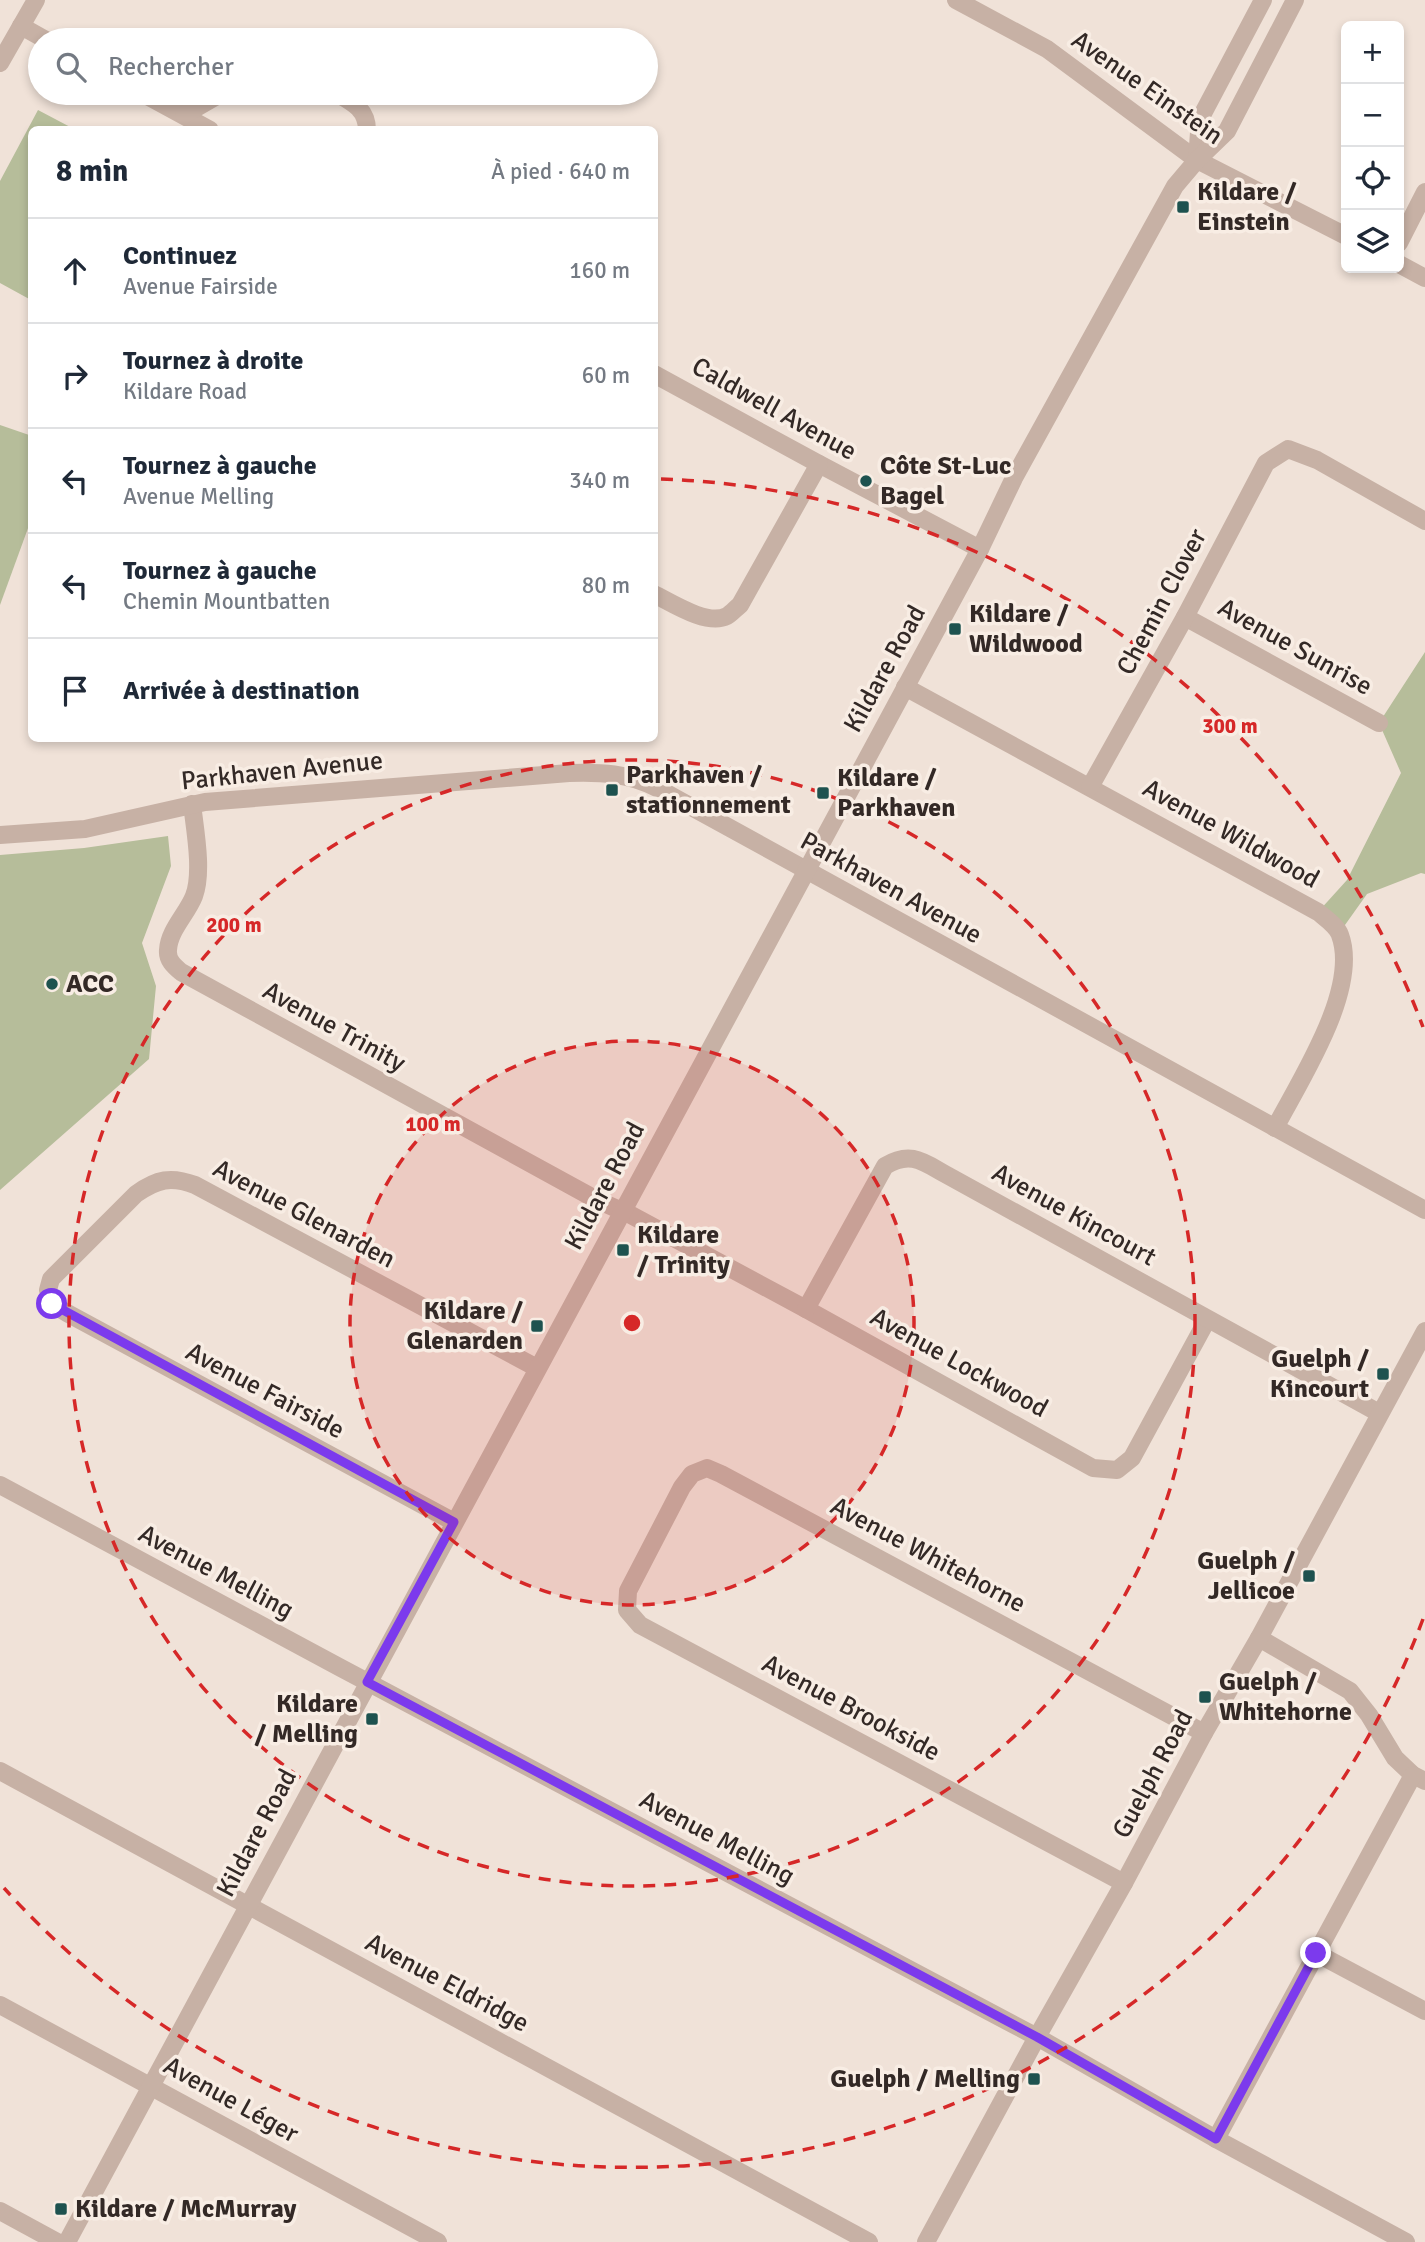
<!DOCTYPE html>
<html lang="fr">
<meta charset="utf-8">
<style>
body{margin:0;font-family:Signika,sans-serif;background:#f2f2f3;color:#1f2937}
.controls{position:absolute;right:21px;top:21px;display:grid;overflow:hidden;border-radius:10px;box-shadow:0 4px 10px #0003}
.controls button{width:63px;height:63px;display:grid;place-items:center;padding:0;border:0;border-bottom:2px solid #e0e1e3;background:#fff;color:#1f2937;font:35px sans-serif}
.stop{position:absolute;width:21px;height:21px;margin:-16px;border:5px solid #7c3aed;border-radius:50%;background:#fff}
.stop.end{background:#7c3aed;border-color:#fff;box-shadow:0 2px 7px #0008}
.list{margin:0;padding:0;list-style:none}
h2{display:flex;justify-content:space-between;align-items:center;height:91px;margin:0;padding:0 28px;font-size:30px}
h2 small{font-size:23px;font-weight:400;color:#747a83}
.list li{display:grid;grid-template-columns:46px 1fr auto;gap:21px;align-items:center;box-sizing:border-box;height:105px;padding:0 28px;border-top:2px solid #e0e1e3}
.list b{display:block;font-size:26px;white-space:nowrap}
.list p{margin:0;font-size:23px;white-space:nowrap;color:#747a83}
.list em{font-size:23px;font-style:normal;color:#747a83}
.icon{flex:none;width:38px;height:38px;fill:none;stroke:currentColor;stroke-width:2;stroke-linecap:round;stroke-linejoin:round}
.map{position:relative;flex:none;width:1425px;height:2242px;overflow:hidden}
.search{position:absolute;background:#fff;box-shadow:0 4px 10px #0003;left:28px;top:28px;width:630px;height:77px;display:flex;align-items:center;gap:18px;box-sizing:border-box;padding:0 24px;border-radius:38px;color:#747a83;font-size:26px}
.panel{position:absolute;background:#fff;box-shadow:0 4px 10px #0003;left:28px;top:126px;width:630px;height:616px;border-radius:10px}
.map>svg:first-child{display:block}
.green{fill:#b6bd9a}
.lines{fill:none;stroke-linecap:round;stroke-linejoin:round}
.minor{stroke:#c7b1a5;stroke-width:18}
.route{stroke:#7c3aed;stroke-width:9}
.ring{fill:none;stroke:#d62828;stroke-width:3.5;stroke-dasharray:12 9}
.poi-dot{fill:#1e524f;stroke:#f8ede4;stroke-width:2.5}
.labels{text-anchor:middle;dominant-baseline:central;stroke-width:7;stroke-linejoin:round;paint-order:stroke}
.street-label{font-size:26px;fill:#332926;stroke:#f8ede4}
.poi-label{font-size:26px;font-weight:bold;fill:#332926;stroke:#f8ede4;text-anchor:start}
.centre{fill:#d62828;stroke:#f8ede4;stroke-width:3.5}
.ring-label{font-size:21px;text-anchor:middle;font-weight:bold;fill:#d62828;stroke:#f8ede4;stroke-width:7;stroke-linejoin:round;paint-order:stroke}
</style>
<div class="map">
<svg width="1425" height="2242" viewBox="0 0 1425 2242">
<rect width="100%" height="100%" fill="#f0e2d8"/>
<!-- green -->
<g class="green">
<polygon points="38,110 74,129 32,130 31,300 0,283 0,181"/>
<polygon points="0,425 32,436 31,520 0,605"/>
<polygon points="1425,652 1425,874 1421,873 1367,894 1340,932 1318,912 1347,880 1401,773 1379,723"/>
<polygon points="168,836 171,866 142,943 156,986 149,1059 0,1190 0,855 84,848"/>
</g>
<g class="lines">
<!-- minor -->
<g class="minor">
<polyline points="956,0 1047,49 1197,160 1346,236"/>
<polyline points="21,26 46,40"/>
<polyline points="0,63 36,0"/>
<polyline points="142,93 210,130"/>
<path d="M336 93C352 102 367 109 367 130"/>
<polyline points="184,115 222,93"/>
<polyline points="1197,160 1200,119 1263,0"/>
<polyline points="1399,243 1425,192"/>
<polyline points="1399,264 1425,278"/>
<polyline points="654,374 819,464 980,549"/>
<path d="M654 594C672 603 707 626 727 616 731 614 736 608 740 605L819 464"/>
<polyline points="1185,617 1379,723"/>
<path d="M905 687 1318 912C1325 918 1337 926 1340 935 1360 989 1300 1080 1275 1128"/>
<polyline points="1090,787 1185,617 1266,463 1288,449 1317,460 1425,521"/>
<path d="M192 804C195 830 203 872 194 896 187 914 169 930 168 950 167 960 174 966 181 972L597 1200 631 1215 806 1309 1093 1468 1117 1470 1132 1458 1207 1320"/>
<path d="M0 835 85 829 205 802 569 773C601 772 628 773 657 788L1425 1210"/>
<path d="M806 1309 885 1166C910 1151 922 1161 945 1174L1379 1413"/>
<polyline points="0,1485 341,1668 1037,2037 1216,2139 1406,2242"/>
<path d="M454 1522 67 1313 52 1304 48 1290 51 1279 136 1194C157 1179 171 1176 195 1185L537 1368"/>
<polyline points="1259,1638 1350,1691 1369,1715 1395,1758 1413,1775 1425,1781"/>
<polyline points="0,1771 869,2242"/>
<polyline points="1124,1883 640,1625 627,1610 628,1591 682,1487 692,1474 707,1468 721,1474 1204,1733"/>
<polyline points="1316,1953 1425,2011"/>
<polyline points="0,2005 438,2242"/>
<polyline points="1216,2139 1413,1775"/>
<polyline points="0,2211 57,2242"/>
<polyline points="67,2242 980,549 1014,478 1175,186 1197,160 1227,131 1295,0"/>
<polyline points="926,2242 1037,2037 1124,1883 1204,1733 1259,1638 1425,1331"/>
</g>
</g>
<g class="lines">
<!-- route -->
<polyline class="route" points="52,1304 454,1522 367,1682 1037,2037 1216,2139 1316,1953"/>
</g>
<!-- distance rings -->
<circle cx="632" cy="1323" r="282" fill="#d62828" fill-opacity=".12"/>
<g class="ring">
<circle cx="632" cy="1323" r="282"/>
<circle cx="632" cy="1323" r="563"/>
<path d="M1423 1619A845 845 0 0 1 4 1888M661 479A845 845 0 0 1 1423 1027"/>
</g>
<!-- markers -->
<g class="poi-dot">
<rect x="1176" y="200" width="14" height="14" rx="3.5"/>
<circle cx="866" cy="481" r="7"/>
<rect x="948" y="622" width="14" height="14" rx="3.5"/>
<rect x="605" y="783" width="14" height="14" rx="3.5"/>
<rect x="816" y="786" width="14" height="14" rx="3.5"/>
<circle cx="52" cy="984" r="7"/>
<rect x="616" y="1243" width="14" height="14" rx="3.5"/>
<rect x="530" y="1319" width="14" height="14" rx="3.5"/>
<rect x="1376" y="1367" width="14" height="14" rx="3.5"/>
<rect x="1302" y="1569" width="14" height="14" rx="3.5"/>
<rect x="1198" y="1690" width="14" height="14" rx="3.5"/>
<rect x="365" y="1712" width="14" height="14" rx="3.5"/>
<rect x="1027" y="2072" width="14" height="14" rx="3.5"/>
<rect x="54" y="2202" width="14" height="14" rx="3.5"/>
</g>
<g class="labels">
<!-- street labels -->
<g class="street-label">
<text transform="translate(1147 88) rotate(35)">Avenue Einstein</text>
<text transform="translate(774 409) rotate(29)">Caldwell Avenue</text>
<text transform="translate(1162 602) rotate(-62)">Chemin Clover</text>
<text transform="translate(1295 647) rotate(29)">Avenue Sunrise</text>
<text transform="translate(885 669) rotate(-61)">Kildare Road</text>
<text transform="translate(282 771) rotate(-6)">Parkhaven Avenue</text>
<text transform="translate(1231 834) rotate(29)">Avenue Wildwood</text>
<text transform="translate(891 888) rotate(29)">Parkhaven Avenue</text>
<text transform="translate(334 1027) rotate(29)">Avenue Trinity</text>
<text transform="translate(605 1186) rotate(-62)">Kildare Road</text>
<text transform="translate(304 1214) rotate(28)">Avenue Glenarden</text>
<text transform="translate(1074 1215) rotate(29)">Avenue Kincourt</text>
<text transform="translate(959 1363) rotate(29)">Avenue Lockwood</text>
<text transform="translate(265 1391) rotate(28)">Avenue Fairside</text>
<text transform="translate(928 1555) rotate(28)">Avenue Whitehorne</text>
<text transform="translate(216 1572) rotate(28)">Avenue Melling</text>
<text transform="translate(851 1708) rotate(28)">Avenue Brookside</text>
<text transform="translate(1153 1774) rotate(-62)">Guelph Road</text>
<text transform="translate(257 1833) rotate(-62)">Kildare Road</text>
<text transform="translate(717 1838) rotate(28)">Avenue Melling</text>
<text transform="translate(447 1983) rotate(28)">Avenue Eldridge</text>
<text transform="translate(231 2100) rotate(29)">Avenue Léger</text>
</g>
<!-- poi labels -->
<g class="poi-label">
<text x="1197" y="192">Kildare /<tspan x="1197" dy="30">Einstein</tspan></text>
<text x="880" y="466">Côte St-Luc<tspan x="880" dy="30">Bagel</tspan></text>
<text x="969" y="614">Kildare /<tspan x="969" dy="30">Wildwood</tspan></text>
<text x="626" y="775">Parkhaven /<tspan x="626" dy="30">stationnement</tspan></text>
<text x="837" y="778">Kildare /<tspan x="837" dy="30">Parkhaven</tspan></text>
<text x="66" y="984">ACC</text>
<text x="637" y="1235">Kildare<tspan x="637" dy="30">/ Trinity</tspan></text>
<text x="523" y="1311" text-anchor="end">Kildare /<tspan x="523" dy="30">Glenarden</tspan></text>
<text x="1369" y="1359" text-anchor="end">Guelph /<tspan x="1369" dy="30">Kincourt</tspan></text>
<text x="1295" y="1561" text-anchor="end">Guelph /<tspan x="1295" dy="30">Jellicoe</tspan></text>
<text x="1219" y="1682">Guelph /<tspan x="1219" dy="30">Whitehorne</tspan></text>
<text x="358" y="1704" text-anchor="end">Kildare<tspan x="358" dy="30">/ Melling</tspan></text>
<text x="1020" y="2079" text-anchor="end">Guelph / Melling</text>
<text x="75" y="2209">Kildare / McMurray</text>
</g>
</g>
<circle cx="632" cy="1323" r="10" class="centre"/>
<g class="ring-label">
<text x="1230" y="733">300 m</text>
<text x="234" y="932">200 m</text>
<text x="433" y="1131">100 m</text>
</g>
</svg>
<div class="controls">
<button>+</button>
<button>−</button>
<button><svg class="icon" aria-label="locate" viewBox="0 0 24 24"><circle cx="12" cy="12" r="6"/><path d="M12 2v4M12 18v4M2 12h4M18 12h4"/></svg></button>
<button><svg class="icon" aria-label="layers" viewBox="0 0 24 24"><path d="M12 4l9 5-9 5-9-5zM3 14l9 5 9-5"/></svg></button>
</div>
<div class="stop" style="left:52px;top:1304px"></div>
<div class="stop end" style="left:1316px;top:1953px"></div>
<div class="search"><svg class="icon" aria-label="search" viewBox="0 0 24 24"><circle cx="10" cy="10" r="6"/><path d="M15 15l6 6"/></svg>Rechercher</div>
<section class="panel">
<h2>8 min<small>À pied · 640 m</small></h2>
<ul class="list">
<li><svg class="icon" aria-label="ahead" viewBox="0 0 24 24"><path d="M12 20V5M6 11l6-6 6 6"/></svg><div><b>Continuez</b><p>Avenue Fairside</p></div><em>160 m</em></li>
<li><svg class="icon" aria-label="right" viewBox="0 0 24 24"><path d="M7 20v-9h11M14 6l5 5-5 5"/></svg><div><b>Tournez à droite</b><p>Kildare Road</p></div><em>60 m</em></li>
<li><svg class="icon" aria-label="left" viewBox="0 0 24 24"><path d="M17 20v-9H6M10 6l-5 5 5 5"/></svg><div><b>Tournez à gauche</b><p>Avenue Melling</p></div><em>340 m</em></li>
<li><svg class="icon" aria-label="left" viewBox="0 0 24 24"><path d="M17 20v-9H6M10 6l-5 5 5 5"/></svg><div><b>Tournez à gauche</b><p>Chemin Mountbatten</p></div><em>80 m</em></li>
<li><svg class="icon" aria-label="arrive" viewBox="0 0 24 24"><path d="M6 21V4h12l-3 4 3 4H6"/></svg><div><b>Arrivée à destination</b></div></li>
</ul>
</section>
</div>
